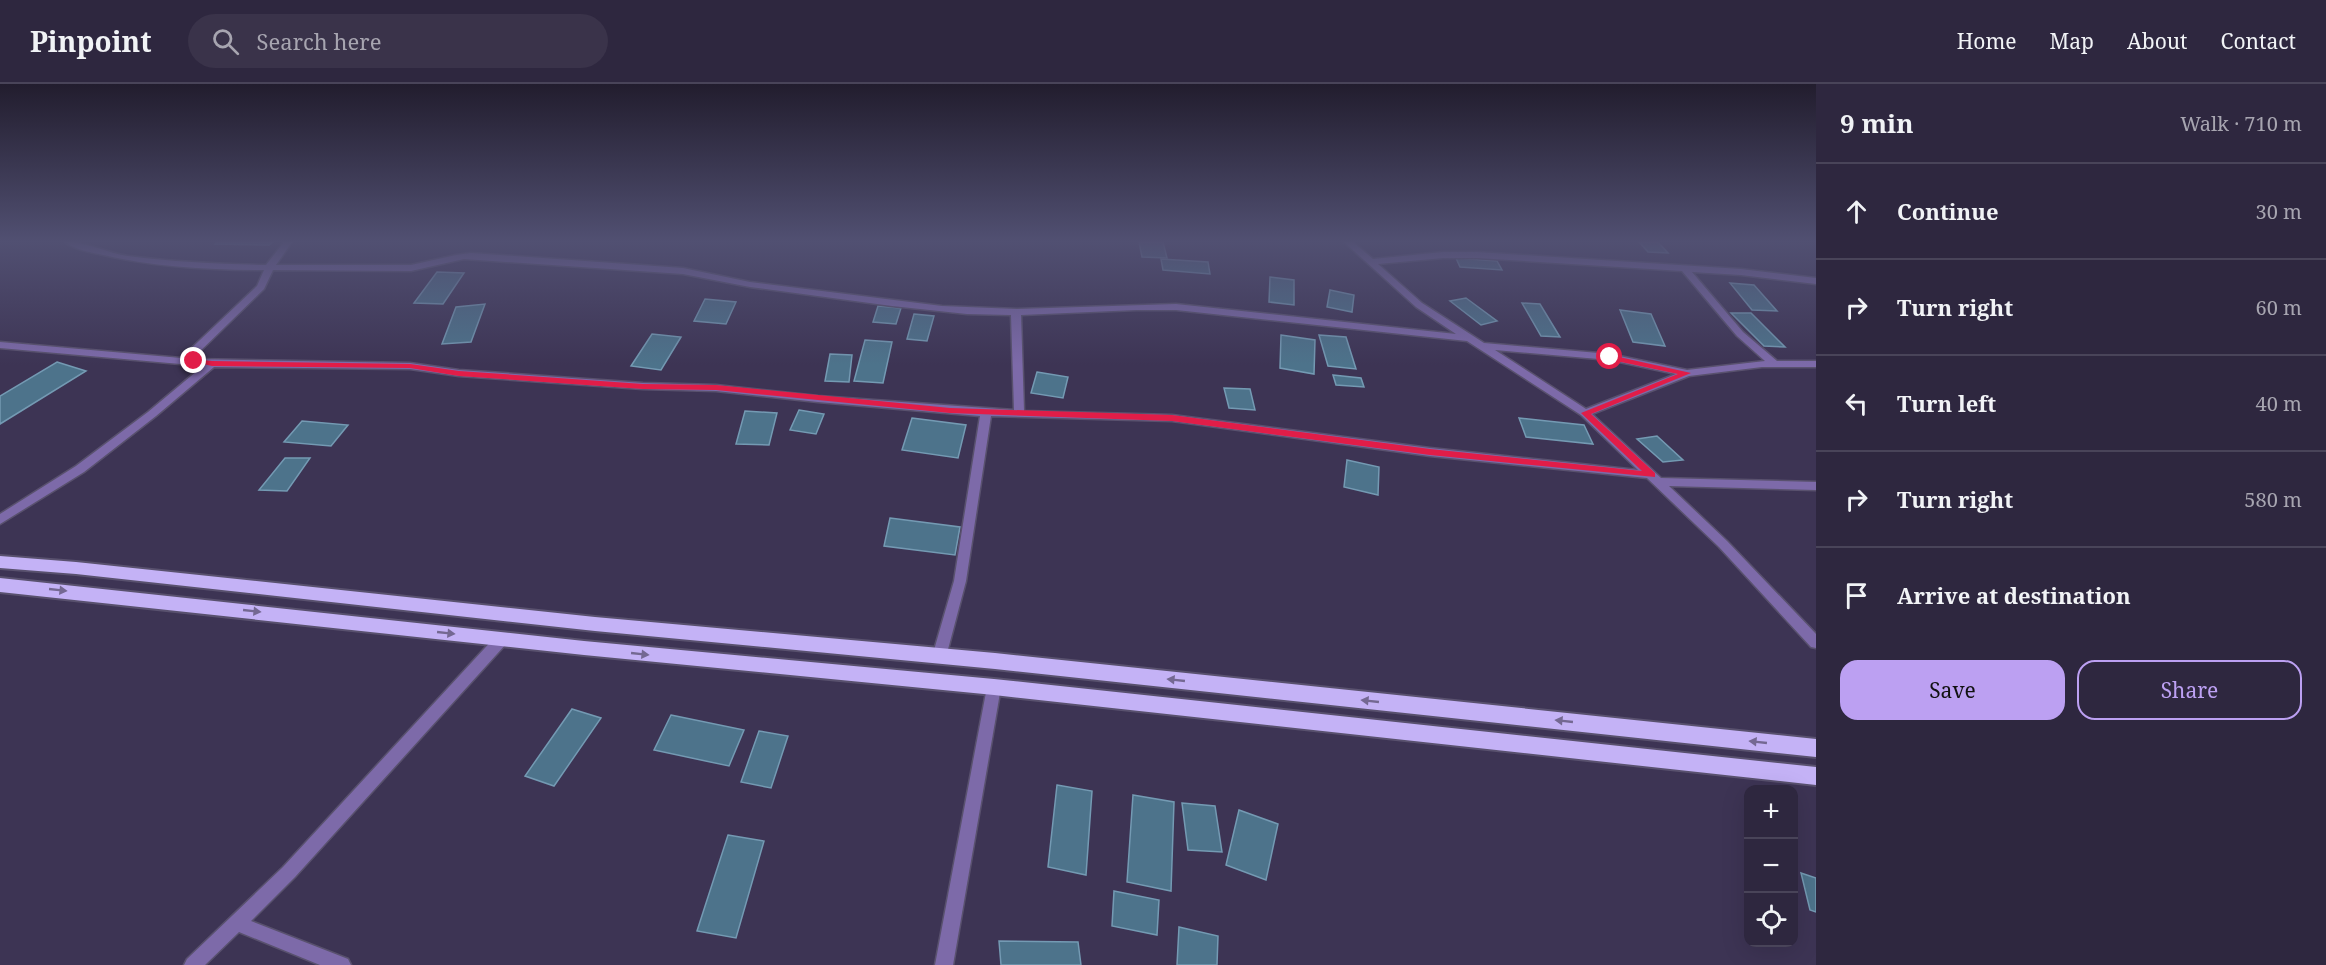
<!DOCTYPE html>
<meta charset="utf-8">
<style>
body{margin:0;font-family:"Noto Serif",serif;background:#3a334a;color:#f1f3f6}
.controls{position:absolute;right:18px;bottom:18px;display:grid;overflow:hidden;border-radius:12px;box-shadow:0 6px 24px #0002}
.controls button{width:54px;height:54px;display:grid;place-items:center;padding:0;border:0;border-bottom:2px solid #494459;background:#2e273f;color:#f1f3f6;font:30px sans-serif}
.stop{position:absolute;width:18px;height:18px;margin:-14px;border:4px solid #e11d48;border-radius:50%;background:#fff}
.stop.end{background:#e11d48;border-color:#fff;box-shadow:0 2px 6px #0008}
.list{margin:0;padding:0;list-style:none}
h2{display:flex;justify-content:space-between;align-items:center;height:78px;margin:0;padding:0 24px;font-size:26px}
h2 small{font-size:20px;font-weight:400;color:#a7a5b0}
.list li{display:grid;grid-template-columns:39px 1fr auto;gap:18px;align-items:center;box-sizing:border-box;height:96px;padding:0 24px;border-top:2px solid #494459}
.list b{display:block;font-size:22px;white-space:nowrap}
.list em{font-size:20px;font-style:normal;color:#a7a5b0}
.actions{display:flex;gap:12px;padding:18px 24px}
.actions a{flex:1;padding:14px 0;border:2px solid #bca0f2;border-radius:18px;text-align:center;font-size:21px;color:#bca0f2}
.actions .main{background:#bca0f2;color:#111}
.icon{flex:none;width:33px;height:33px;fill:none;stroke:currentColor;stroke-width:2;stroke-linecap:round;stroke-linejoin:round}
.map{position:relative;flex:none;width:1816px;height:881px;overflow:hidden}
header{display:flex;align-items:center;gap:36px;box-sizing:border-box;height:84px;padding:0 30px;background:#2e273f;border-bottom:2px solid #494459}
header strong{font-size:28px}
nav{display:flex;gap:33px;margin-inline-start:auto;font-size:21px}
.search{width:420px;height:54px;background:#3a334a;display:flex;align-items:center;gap:15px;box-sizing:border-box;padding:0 21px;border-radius:33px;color:#a7a5b0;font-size:22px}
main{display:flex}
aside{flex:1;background:#2e273f}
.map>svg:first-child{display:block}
.building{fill:#4d738b;stroke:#749ab3;stroke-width:1.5}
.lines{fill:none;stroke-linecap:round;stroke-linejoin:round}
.minor-casing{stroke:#59516e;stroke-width:3}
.trunk-casing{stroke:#59516e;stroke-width:4}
.minor{fill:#7d6aa9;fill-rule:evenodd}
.trunk{fill:#c4b2f6;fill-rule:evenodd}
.oneway{fill:#746892}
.route{fill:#e11d48}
</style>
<header>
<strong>Pinpoint</strong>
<div class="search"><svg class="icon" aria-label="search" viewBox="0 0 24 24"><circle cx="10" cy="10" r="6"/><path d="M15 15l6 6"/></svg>Search here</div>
<nav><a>Home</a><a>Map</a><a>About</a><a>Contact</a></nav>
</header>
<main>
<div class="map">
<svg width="1816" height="881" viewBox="0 0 1816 881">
<rect width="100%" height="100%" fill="#3d3454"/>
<!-- building -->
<g class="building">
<polygon points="217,158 273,158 269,161 215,160"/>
<polygon points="1139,158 1163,158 1167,174 1142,173"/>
<polygon points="1639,158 1658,158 1668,169 1648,168"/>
<polygon points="1456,174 1497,177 1502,186 1460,183"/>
<polygon points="1161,175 1208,178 1210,190 1163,186"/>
<polygon points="437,188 464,189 443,220 414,219"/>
<polygon points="1270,193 1294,196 1294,221 1269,218"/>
<polygon points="1730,199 1754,201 1777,227 1752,226"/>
<polygon points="1330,206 1354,211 1352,228 1327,223"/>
<polygon points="1466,214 1497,237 1481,241 1450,217"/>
<polygon points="705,215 736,218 726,240 694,237"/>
<polygon points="1522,219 1540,220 1560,253 1541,252"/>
<polygon points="485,220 471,258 442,260 456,223"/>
<polygon points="878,222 901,224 896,240 873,238"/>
<polygon points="1620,226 1651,230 1665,262 1633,258"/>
<polygon points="1731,229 1751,229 1785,263 1764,262"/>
<polygon points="914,230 934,232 927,257 907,255"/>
<polygon points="652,250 681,253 661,286 631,282"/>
<polygon points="1281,251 1315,256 1314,290 1280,284"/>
<polygon points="1319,251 1346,253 1356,285 1328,282"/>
<polygon points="865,256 892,258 883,299 854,297"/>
<polygon points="830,270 852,271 849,298 825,297"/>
<polygon points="57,278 86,287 0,340 0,312"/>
<polygon points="1037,288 1068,293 1063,314 1031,309"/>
<polygon points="1333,291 1361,294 1364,303 1336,301"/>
<polygon points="1224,304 1250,305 1255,326 1229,324"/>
<polygon points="799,326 824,330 816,350 790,346"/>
<polygon points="745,327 777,329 769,361 736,360"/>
<polygon points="912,334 966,341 958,374 902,366"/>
<polygon points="1519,334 1584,341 1593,360 1526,353"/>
<polygon points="302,337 348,341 331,362 284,358"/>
<polygon points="1657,352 1683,376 1663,378 1637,355"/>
<polygon points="285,374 310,374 287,407 259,406"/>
<polygon points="1347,376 1379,383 1378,411 1344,403"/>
<polygon points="890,434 960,443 955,471 884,462"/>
<polygon points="572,625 601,634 554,702 525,692"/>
<polygon points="671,631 744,646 729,682 654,666"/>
<polygon points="759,647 788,652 771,704 741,698"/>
<polygon points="1057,701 1092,707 1086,791 1048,783"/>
<polygon points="1133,711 1174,718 1171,807 1127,798"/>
<polygon points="1182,719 1215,722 1222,768 1188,766"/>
<polygon points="1239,726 1278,740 1266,796 1226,781"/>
<polygon points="728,751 764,757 736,854 697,847"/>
<polygon points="1801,789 1816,794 1816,828 1810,826"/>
<polygon points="1114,807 1159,816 1157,851 1112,842"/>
<polygon points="1179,843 1218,852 1217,881 1177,881"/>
<polygon points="999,857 1078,858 1081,881 1001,881"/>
</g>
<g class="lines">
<defs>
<g id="minor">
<path d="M65 158C85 157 107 169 128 172 174 178 220 180 266 181L284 158H292L276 181H411L456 171 471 169 683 184 750 198 942 222 1017 225 1176 220 1456 250 1416 223 1344 158H1353L1373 175 1443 168H1477L1741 185 1816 194V200L1741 191 1692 188 1743 248 1777 277H1816V283H1762L1689 292 1592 330 1661 394 1816 398V406L1669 402 1727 457 1816 550V564L1811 563 1719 463 1647 394 1430 372 1172 337 991 332 966 497 946 573 944 577 939 578 934 577 932 573 954 497 980 332 818 318 716 307 643 305 459 292 410 285 214 283 156 332 84 388 0 440V430L76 382 148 328 203 282 0 264V258L181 274 257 202 264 186C208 186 153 183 99 170 88 168 74 165 65 158ZM1443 174H1477L1682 187 1737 252 1765 277 1687 286 1610 270 1484 259 1422 219 1378 180ZM464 175 683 190 750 203 892 222 967 230 1011 231 1014 326 818 312 716 301 643 299 459 286 410 279 192 275 264 205 273 186 411 187ZM1136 226H1176L1467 257 1581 331 1638 386 1430 364 1172 331 1024 327 1021 231ZM1495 266 1610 276 1676 290 1586 325Z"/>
<polygon points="501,551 506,552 508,556 506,560 295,793 251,837 348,875 351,881 320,881 239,848 205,881 184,881 187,875 283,783 496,552"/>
<polygon points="994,597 999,599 1001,603 953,881 935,881 987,603 989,599"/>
</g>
<g id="trunk">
<polygon points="0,472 76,478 595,533 995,569 1816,655 1816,673 995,585 595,547 76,490 0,484"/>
<polygon points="0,494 584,557 994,595 1816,683 1816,701 994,611 584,571 0,508"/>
</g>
</defs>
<!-- minor casing -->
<use href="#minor" class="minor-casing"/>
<!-- trunk casing -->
<use href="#trunk" class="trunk-casing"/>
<!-- minor -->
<use href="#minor" class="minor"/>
<!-- trunk -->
<use href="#trunk" class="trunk"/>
</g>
<!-- one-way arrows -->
<defs><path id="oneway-solid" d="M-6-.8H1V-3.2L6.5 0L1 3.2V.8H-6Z" transform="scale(1.5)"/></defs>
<g class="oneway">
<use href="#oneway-solid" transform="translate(58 506) rotate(6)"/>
<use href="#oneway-solid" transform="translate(252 527) rotate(6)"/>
<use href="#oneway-solid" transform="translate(446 549) rotate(6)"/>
<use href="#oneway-solid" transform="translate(640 570) rotate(6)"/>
<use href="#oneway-solid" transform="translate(1176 596) rotate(-174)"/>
<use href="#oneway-solid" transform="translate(1370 617) rotate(-174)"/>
<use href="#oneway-solid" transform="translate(1564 637) rotate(-174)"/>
<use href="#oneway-solid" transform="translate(1758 658) rotate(-174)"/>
</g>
<!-- sky -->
<linearGradient id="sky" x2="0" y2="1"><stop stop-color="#221d2e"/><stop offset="0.56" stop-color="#515072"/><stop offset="1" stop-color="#515072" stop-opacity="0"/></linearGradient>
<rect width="1816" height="281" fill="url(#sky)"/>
<!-- route -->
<polygon class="route" points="1610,271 1691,289 1591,330 1655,389 1655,393 1430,371 1172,337 950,329 716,306 643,305 459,292 410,284 212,282 190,277 194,275 212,277 410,280 459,287 643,300 716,301 950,324 1172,331 1430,365 1642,387 1581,329 1678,290 1607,275 1606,273"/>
</svg>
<div class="controls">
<button>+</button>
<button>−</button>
<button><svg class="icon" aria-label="locate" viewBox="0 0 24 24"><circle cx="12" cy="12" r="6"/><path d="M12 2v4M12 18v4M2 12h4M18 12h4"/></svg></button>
</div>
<div class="stop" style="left:1610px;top:273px"></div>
<div class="stop end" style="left:194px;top:277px"></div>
</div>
<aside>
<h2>9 min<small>Walk · 710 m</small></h2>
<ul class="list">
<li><svg class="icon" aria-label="ahead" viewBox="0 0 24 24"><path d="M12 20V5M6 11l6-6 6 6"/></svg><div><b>Continue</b></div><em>30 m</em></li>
<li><svg class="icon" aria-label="right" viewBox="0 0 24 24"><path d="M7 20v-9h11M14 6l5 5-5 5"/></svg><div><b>Turn right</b></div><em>60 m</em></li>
<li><svg class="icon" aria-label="left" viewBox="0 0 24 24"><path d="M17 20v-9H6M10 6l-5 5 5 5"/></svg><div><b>Turn left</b></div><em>40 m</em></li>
<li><svg class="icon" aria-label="right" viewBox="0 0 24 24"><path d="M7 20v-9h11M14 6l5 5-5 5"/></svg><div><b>Turn right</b></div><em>580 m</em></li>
<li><svg class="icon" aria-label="arrive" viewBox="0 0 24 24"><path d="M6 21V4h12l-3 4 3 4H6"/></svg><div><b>Arrive at destination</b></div></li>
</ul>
<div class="actions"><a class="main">Save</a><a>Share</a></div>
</aside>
</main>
